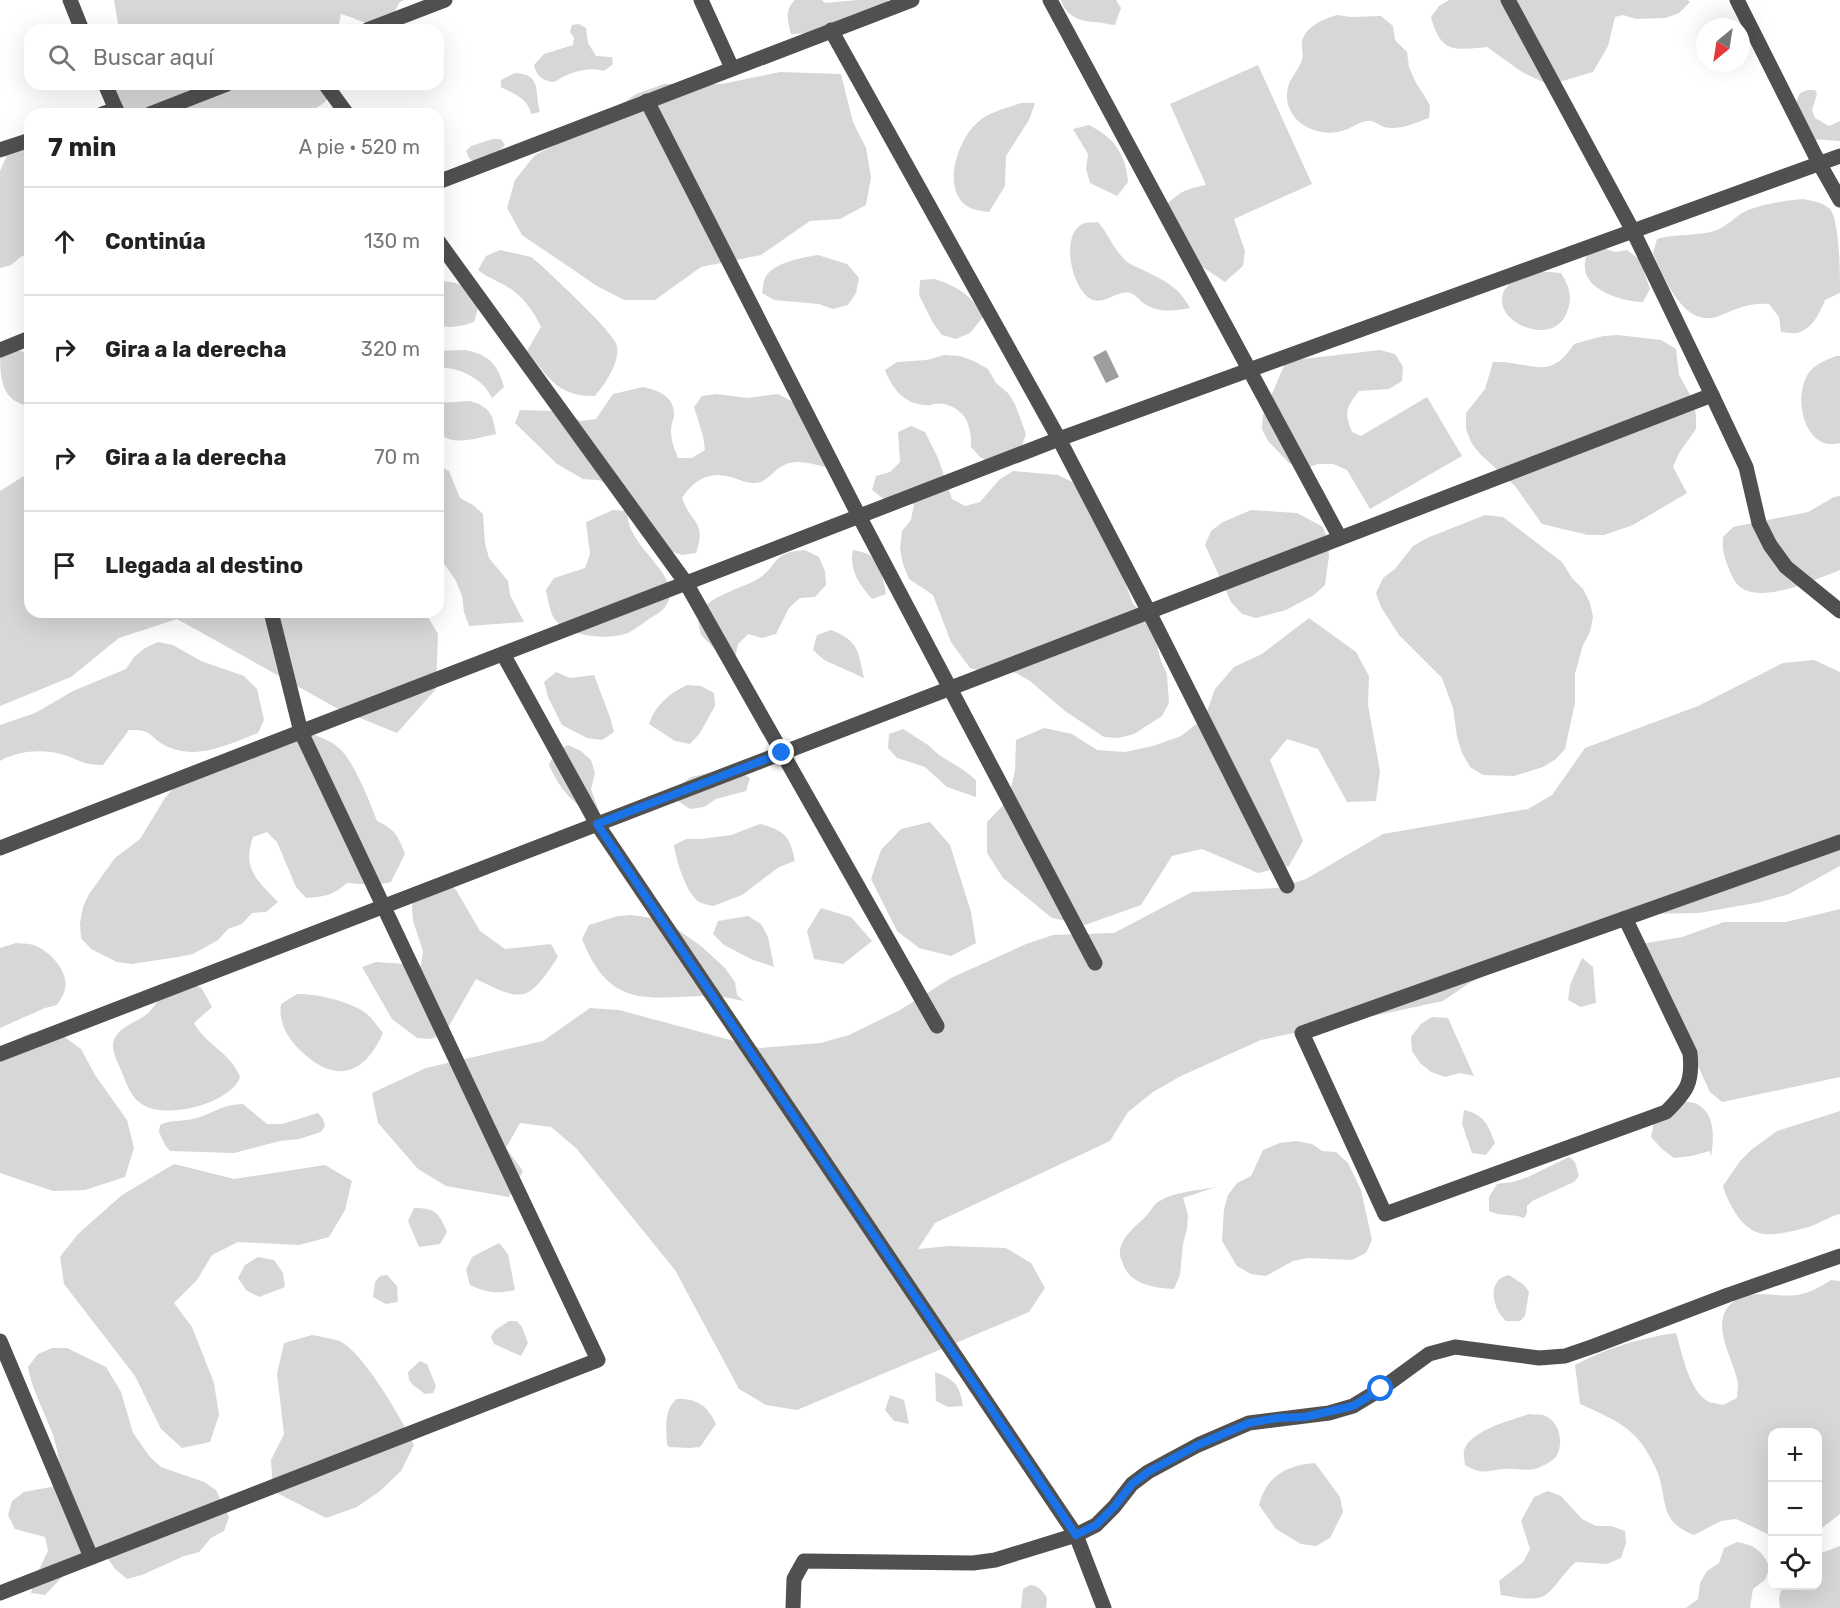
<!DOCTYPE html>
<html lang="es">
<meta charset="utf-8">
<style>
body{margin:0;font-family:Rubik,sans-serif;background:#f6f6f6;color:#222}
.controls{position:absolute;right:18px;bottom:18px;display:grid;overflow:hidden;border-radius:12px;box-shadow:0 6px 24px #0002}
.controls button{width:54px;height:54px;display:grid;place-items:center;padding:0;border:0;border-bottom:2px solid #e0e0e0;background:#fff;color:#222;font:30px sans-serif}
.compass{position:absolute;left:1696px;top:18px;width:54px;height:54px;border-radius:50%;background:#fff;box-shadow:0 6px 24px #0002;rotate:210deg}
.stop{position:absolute;width:18px;height:18px;margin:-14px;border:4px solid #1a73e8;border-radius:50%;background:#fff}
.stop.end{background:#1a73e8;border-color:#fff;box-shadow:0 2px 6px #0008}
.list{margin:0;padding:0;list-style:none}
h2{display:flex;justify-content:space-between;align-items:center;height:78px;margin:0;padding:0 24px;font-size:26px}
h2 small{font-size:20px;font-weight:400;color:#767676}
.list li{display:grid;grid-template-columns:39px 1fr auto;gap:18px;align-items:center;box-sizing:border-box;height:108px;padding:0 24px;border-top:2px solid #e0e0e0}
.list b{display:block;font-size:22px;white-space:nowrap}
.list em{font-size:20px;font-style:normal;color:#767676}
.icon{flex:none;width:33px;height:33px;fill:none;stroke:currentColor;stroke-width:2;stroke-linecap:round;stroke-linejoin:round}
.map{position:relative;flex:none;width:1840px;height:1608px;overflow:hidden}
.search{position:absolute;background:#fff;box-shadow:0 6px 24px #0002;left:24px;top:24px;width:420px;height:66px;display:flex;align-items:center;gap:15px;box-sizing:border-box;padding:0 21px;border-radius:18px;color:#767676;font-size:22px}
.panel{position:absolute;background:#fff;box-shadow:0 6px 24px #0002;left:24px;top:108px;width:420px;height:510px;border-radius:18px}
.map>svg:first-child{display:block}
.green{fill:#d7d7d7}
.water{fill:#9e9e9e}
.lines{fill:none;stroke-linecap:round;stroke-linejoin:round}
.minor{stroke:#505050;stroke-width:15}
.route{stroke:#1a73e8;stroke-width:8}
</style>
<div class="map">
<svg width="1840" height="1608" viewBox="0 0 1840 1608">
<rect width="100%" height="100%" fill="#fff"/>
<!-- green -->
<g class="green">
<path d="M114 0H404L400 2 385 28C369 26 356 18 341 14L338 30H119Z"/>
<path d="M795 0H822L825 3 857 0H888L880 13 813 33 791 34C788 21 784 10 795 0Z"/>
<path d="M1061 0H1116L1121 8 1115 25C1108 25 1102 22 1096 22 1080 22 1066 16 1061 0Z"/>
<path d="M1449 0H1688L1690 2 1679 13 1666 18 1636 19 1623 15 1615 17 1608 46 1593 72 1549 85 1522 72 1487 47C1454 50 1441 54 1431 17L1439 6Z"/>
<path d="M1337 15 1351 17 1381 16 1393 26 1395 40 1407 52 1409 67 1415 81 1430 105 1429 118C1415 123 1399 131 1384 127 1378 125 1374 120 1367 121 1357 122 1351 129 1342 131 1313 139 1278 117 1289 84 1292 76 1299 69 1302 60 1304 54 1301 48 1302 42 1305 26 1324 19 1337 15Z"/>
<path d="M579 24 586 28 588 43 596 56 612 57 613 64 604 71C587 66 569 73 554 82 543 81 536 76 534 65L544 54 573 45 574 38 570 32 572 25Z"/>
<path d="M1258 65 1312 184 1234 219 1245 251 1243 266 1225 282 1189 258 1166 205C1181 191 1186 189 1206 185L1170 104Z"/>
<polygon points="780,72 841,74 853,122 866,148 871,177 866,205 840,219 810,221 761,255 701,267 655,300 624,300 597,286 522,235 507,208 515,180 535,155 588,129 636,94 664,84 722,84"/>
<path d="M515 73C543 74 534 93 540 112L531 114C529 99 513 93 501 87V80Z"/>
<path d="M107 84H334C328 104 321 106 303 114H116Z"/>
<path d="M1815 90 1817 94 1812 110 1815 118 1829 126 1840 121V141L1812 139C1804 125 1791 109 1800 93L1807 90Z"/>
<path d="M1021 103H1035L1029 120 1006 156 1005 186 989 212C980 211 970 210 963 203 943 183 959 138 978 122 989 112 1007 108 1021 103Z"/>
<path d="M1089 125C1114 138 1126 154 1128 182L1117 196 1090 183 1086 169 1088 154 1073 129Z"/>
<polygon points="30,133 30,257 22,256 11,265 0,268 0,171 11,146 22,135"/>
<polygon points="493,139 501,139 505,145 493,157 474,163 469,158 466,151 471,146"/>
<path d="M1803 199C1813 201 1822 202 1830 209 1840 222 1840 273 1840 293L1825 300C1820 313 1811 331 1796 333 1792 334 1786 332 1781 332L1779 317 1769 304C1748 302 1735 310 1716 317 1683 327 1663 276 1653 253L1657 239C1677 233 1697 237 1717 230 1727 226 1735 217 1744 212 1759 205 1786 200 1803 199Z"/>
<path d="M1098 222C1109 235 1114 250 1126 261 1131 265 1137 267 1143 270 1165 281 1178 286 1190 308 1174 311 1159 313 1145 304 1139 301 1136 294 1130 293 1116 290 1105 306 1091 299 1071 289 1059 231 1085 223 1089 222 1094 223 1098 222Z"/>
<path d="M1602 248 1616 252 1627 250 1640 260 1650 289 1643 302C1624 302 1587 291 1585 269 1584 264 1586 258 1587 254Z"/>
<path d="M500 250 531 257 543 267C556 280 614 332 617 346 620 363 605 384 595 396 558 397 548 377 527 351L541 327C535 314 526 301 515 292 504 283 489 279 478 270L486 256Z"/>
<path d="M818 255 847 264 859 278 856 293 848 305 833 309 819 304 774 300 762 293C763 289 763 282 765 278 773 262 802 258 818 255Z"/>
<path d="M1536 271 1561 273C1569 286 1573 297 1567 312 1554 350 1487 321 1505 289 1506 289 1510 282 1510 281 1516 276 1528 274 1536 271Z"/>
<path d="M935 279C958 287 972 295 983 317L970 333 956 339 942 335 933 323 919 295 920 280Z"/>
<path d="M438 281C464 282 466 286 478 308L474 322C461 326 451 329 438 325Z"/>
<path d="M1618 335 1661 340 1676 349 1679 375 1693 400 1696 415V429L1679 453 1673 467 1687 493 1633 525 1604 535H1588L1542 524 1515 486 1481 455 1472 444 1466 429V413L1485 389 1493 362C1531 360 1548 384 1574 344L1603 336Z"/>
<path d="M0 349 17 350 30 354V406C0 402 0 376 0 349Z"/>
<path d="M465 350C488 354 498 364 504 387L492 398C490 395 487 389 484 386 473 375 452 365 438 369V351Z"/>
<path d="M1380 350 1395 354 1403 367 1402 381 1389 389 1359 391C1346 407 1344 413 1352 432L1361 436 1427 397 1462 456 1370 509 1347 470 1333 464H1318L1303 469 1289 463 1268 441 1262 429 1263 415 1286 361Z"/>
<path d="M944 355 960 356 974 361 988 369 996 383 1008 393 1015 404 1026 434 1021 448 996 463 981 458 971 447C972 427 966 409 944 404 938 402 931 406 925 405 904 404 892 388 885 370L897 362 927 360Z"/>
<path d="M1836 356H1840V443C1803 453 1791 392 1811 370 1818 363 1826 360 1836 356Z"/>
<path d="M643 387C659 391 675 396 674 416 673 421 671 425 671 430 671 440 674 448 678 458H692L705 450 703 436 694 407 702 396 717 394 747 398 778 394 791 401 822 435 830 468C815 465 798 458 784 465 776 469 769 478 761 482 752 485 742 481 734 478 711 470 695 478 682 498 691 524 707 521 696 553L682 555 654 546 628 512C624 542 674 570 670 596 667 609 659 613 649 619 643 623 637 628 630 632 611 641 571 637 556 621 550 614 548 599 546 590L554 578 585 568 590 554 586 522 613 510 627 511 613 486 598 480 583 479 557 464 515 423 520 410 553 411 568 415 581 421 596 419 613 394Z"/>
<path d="M470 401C490 407 493 414 496 434 476 438 455 447 438 433V403Z"/>
<polygon points="911,426 925,432 938,458 952,499 965,506 980,502 999,480 1013,471 1058,475 1085,488 1106,530 1133,604 1150,618 1161,661 1167,674 1169,703 1162,716 1134,734 1118,738 1104,737 1065,711 1030,681 1016,673 1001,670 985,672 970,668 951,642 933,595 909,579 903,564 900,548 902,531 911,520 914,504 900,497 884,499 872,490 876,476 890,472 900,462 898,432"/>
<polygon points="438,465 449,471 460,498 473,505 483,514 485,543 489,558 508,581 510,595 524,622 469,626 464,612 462,596 456,581 438,555"/>
<polygon points="30,472 30,612 425,612 438,634 436,689 397,733 340,710 177,619 119,638 71,677 0,706 0,491"/>
<path d="M1840 496V570C1816 579 1770 601 1745 590 1736 586 1732 577 1729 569 1724 557 1722 550 1723 537L1733 527 1808 512 1834 497Z"/>
<polygon points="1251,510 1297,513 1323,527 1328,541 1329,556 1325,585 1314,595 1286,610 1256,618 1242,614 1231,602 1205,545 1211,531 1223,522"/>
<polygon points="1485,515 1503,517 1562,562 1572,578 1583,589 1590,603 1593,617 1590,632 1583,645 1575,674 1575,703 1565,749 1556,759 1543,767 1514,776 1483,775 1470,767 1462,753 1457,737 1453,708 1442,678 1399,635 1381,607 1376,593 1383,578 1395,569 1413,546 1427,538"/>
<path d="M805 550 819 557 825 571 826 585 815 597 800 598 789 608 776 634 762 638 748 634 738 644 735 658C718 654 716 650 704 638 700 634 700 631 699 626 693 599 739 590 756 580 779 567 770 552 805 550Z"/>
<path d="M853 550C857 551 864 552 868 554 880 562 884 581 886 594L872 599C859 584 849 570 853 550Z"/>
<polygon points="1309,618 1356,652 1369,676 1368,705 1380,771 1376,801 1347,802 1318,749 1287,739 1270,760 1303,841 1289,866 1258,873 1202,849 1172,856 1141,905 1085,925 1052,918 1003,878 987,853 987,822 1008,800 1015,771 1016,740 1044,728 1072,734 1097,750 1125,752 1153,746 1181,736 1205,717 1215,689 1234,667 1262,654"/>
<path d="M831 630C859 641 858 651 864 678L824 660 813 650 817 635Z"/>
<path d="M158 642 173 645 201 661 244 676 257 689 264 720 258 733C229 744 197 761 166 746 148 736 153 729 129 730L103 765C81 765 79 759 61 754 42 749 17 751 0 761V725L35 713 73 691 126 669 134 657 145 648Z"/>
<polygon points="1814,660 1840,672 1840,866 1789,894 1761,902 1699,913 1636,914 1578,927 1471,982 1443,1001 1261,1040 1181,1076 1153,1092 1128,1112 1110,1141 935,1223 918,1249 949,1246 1006,1248 1031,1263 1045,1288 1029,1312 797,1410 766,1405 739,1389 675,1270 576,1148 551,1127 520,1123 506,1148 523,1171 509,1197 446,1186 418,1169 378,1123 372,1093 426,1068 543,1041 590,1008 619,1010 760,1048 821,1043 849,1035 900,1010 951,978 1026,944 1053,935 1114,933 1192,892 1278,888 1306,879 1383,834 1528,809 1552,795 1585,748 1698,706 1783,663"/>
<polygon points="556,672 570,678 594,675 610,717 614,732 602,740 587,738 562,725 548,697 544,682"/>
<path d="M687 685 701 686 714 693 715 706 700 733 690 744 675 741 649 724C655 705 670 693 687 685Z"/>
<polygon points="903,729 928,745 939,755 965,771 976,780 976,797 947,787 925,767 897,758 888,748 889,734"/>
<path d="M301 730C314 735 330 739 340 749 353 760 371 804 377 821 396 830 398 836 405 854L391 882 376 885 347 883C334 895 323 897 306 898L296 887 277 842 267 832 253 837C242 869 257 880 278 902L266 912 252 913 242 924 228 929 218 940 193 954 178 957 132 964 117 962 91 949 81 938 80 923 83 907 89 894 115 858 140 839 165 798 175 786Z"/>
<path d="M568 745 581 751 591 760 595 773 591 789 602 820C577 808 560 791 549 765L555 752Z"/>
<polygon points="722,770 737,771 750,778 746,791 716,799 704,807 690,809 678,801 679,786 691,777"/>
<polygon points="930,822 950,845 971,912 976,943 951,956 919,948 897,931 871,879 881,850 901,829"/>
<path d="M760 824C784 830 790 836 795 861L779 867 742 895 713 906C709 905 703 904 699 902 686 893 676 860 674 845L686 839H701L731 835Z"/>
<path d="M444 878 456 890 480 931 505 949 551 944 558 957C528 1002 524 1003 476 979L445 1033 431 1039 417 1038 392 1019 362 967 376 962 421 965 423 951 413 921 412 906 415 892Z"/>
<polygon points="821,908 851,917 872,941 843,964 814,959 807,931"/>
<polygon points="1840,909 1840,1077 1722,1102 1710,1092 1641,944 1682,937 1724,922 1786,922"/>
<path d="M632 915 664 920 701 946 725 968 735 982 737 995 744 1001C733 999 722 996 712 996 648 996 611 1012 582 939L589 925 618 916Z"/>
<polygon points="748,916 761,924 768,937 774,967 751,959 724,945 713,934 718,921"/>
<path d="M16 943C23 944 30 943 36 946 52 953 71 974 64 992 63 997 59 1001 57 1005L45 1008 0 1028V948Z"/>
<polygon points="1582,958 1593,967 1596,1003 1581,1007 1568,1000 1570,985"/>
<path d="M196 985 202 989 212 1007 194 1023C205 1044 232 1054 240 1077 231 1104 161 1122 139 1102 130 1095 125 1080 121 1070 118 1063 112 1052 113 1044 116 1027 136 1023 147 1014 155 1007 160 997 166 989Z"/>
<path d="M297 994C315 993 353 1002 367 1014 373 1019 378 1027 383 1033 364 1076 334 1084 300 1050 287 1038 278 1021 281 1004Z"/>
<polygon points="1432,1017 1448,1018 1474,1076 1460,1073 1445,1077 1431,1072 1420,1063 1412,1051 1411,1037 1421,1024"/>
<polygon points="31,1033 59,1033 81,1049 95,1075 127,1120 134,1148 125,1177 85,1190 53,1191 0,1173 0,1047"/>
<path d="M1682 1101C1686 1102 1693 1102 1697 1104 1716 1114 1714 1140 1711 1157L1710 1151 1691 1156 1674 1158 1662 1149 1651 1137 1654 1122 1653 1108Z"/>
<path d="M243 1104 267 1124H282L318 1113 323 1119 325 1126 321 1132 299 1139 280 1141 234 1153 170 1151 165 1145 159 1132 160 1125C171 1119 181 1122 193 1119 214 1114 219 1105 243 1104Z"/>
<path d="M1464 1110C1485 1115 1488 1125 1495 1143L1486 1155 1472 1153 1462 1124Z"/>
<path d="M1840 1111V1214C1828 1217 1817 1225 1805 1228 1793 1231 1772 1237 1759 1233 1741 1228 1728 1203 1723 1186L1740 1161 1751 1150 1777 1131Z"/>
<polygon points="1296,1141 1312,1144 1322,1151 1336,1152 1348,1163 1361,1190 1372,1240 1366,1253 1352,1260 1308,1258 1293,1261 1266,1276 1251,1274 1237,1266 1222,1241 1224,1209 1228,1195 1237,1183 1251,1176 1263,1150 1280,1143"/>
<path d="M1569 1157 1575 1162 1579 1176 1574 1182 1532 1201 1527 1206V1213L1524 1218C1513 1213 1500 1217 1489 1211V1197L1497 1184 1513 1182 1528 1177Z"/>
<polygon points="174,1164 234,1179 325,1165 352,1181 345,1210 329,1237 299,1245 238,1242 212,1255 197,1280 174,1303 192,1327 214,1383 219,1415 210,1442 182,1448 161,1429 135,1376 64,1284 60,1257 78,1234 122,1195"/>
<path d="M1216 1187 1183 1198 1188 1215 1187 1229 1183 1244 1180 1275 1174 1289C1153 1288 1128 1284 1122 1261 1121 1258 1119 1255 1120 1252 1121 1236 1137 1226 1146 1216 1151 1211 1153 1205 1158 1202 1175 1191 1197 1191 1216 1187Z"/>
<path d="M414 1208C435 1208 439 1213 447 1232L440 1244 419 1247 408 1221Z"/>
<path d="M499 1243 508 1254 515 1290C497 1294 487 1293 470 1285L466 1270 472 1257Z"/>
<polygon points="258,1257 274,1260 283,1273 285,1287 259,1297 246,1290 238,1278 245,1265"/>
<polygon points="387,1275 397,1286 398,1302 386,1304 373,1297 375,1282 380,1276"/>
<path d="M1509 1275 1524 1285 1529 1292 1525 1316 1520 1321H1506C1492 1309 1486 1279 1509 1275Z"/>
<path d="M1831 1280 1840 1281V1514L1818 1531V1432H1772V1536L1736 1519 1721 1521 1694 1535C1661 1522 1667 1505 1659 1476 1656 1467 1649 1455 1644 1447 1629 1424 1604 1415 1580 1404L1575 1365C1606 1348 1641 1338 1676 1333 1682 1352 1689 1392 1709 1402 1713 1403 1719 1404 1723 1405L1737 1398C1737 1392 1739 1385 1737 1379 1731 1354 1709 1322 1733 1302 1749 1288 1778 1298 1797 1295 1810 1293 1820 1287 1831 1280Z"/>
<polygon points="509,1321 517,1321 522,1327 528,1343 521,1356 494,1344 491,1337 495,1330"/>
<path d="M312 1335C321 1337 331 1338 339 1341 363 1351 403 1421 414 1445L401 1471 380 1491 357 1507 326 1518 273 1491 271 1460 284 1434 277 1374 284 1343Z"/>
<path d="M52 1348H67L106 1367 121 1392 133 1433 150 1457 161 1467 204 1482 216 1490 229 1517 224 1531 211 1538 199 1552 184 1556 142 1575 127 1579 115 1569 106 1556 65 1574 45 1595 31 1593 35 1578 48 1551 45 1537 15 1529 8 1515 12 1501 24 1492 56 1486C69 1443 35 1408 28 1367L38 1354Z"/>
<polygon points="420,1361 427,1364 436,1386 433,1393 425,1394 413,1385 409,1380 408,1372"/>
<path d="M935 1372C955 1380 959 1384 963 1406L948 1407 936 1401Z"/>
<polygon points="890,1395 904,1400 909,1424 894,1421 885,1410"/>
<path d="M677 1399C697 1398 708 1406 716 1424L700 1447 690 1448 669 1447 667 1444C666 1429 664 1408 677 1399Z"/>
<path d="M1529 1414C1533 1415 1539 1414 1543 1415 1559 1420 1564 1441 1557 1455 1553 1461 1545 1465 1538 1468 1527 1472 1517 1468 1506 1469 1486 1470 1484 1476 1465 1465 1465 1461 1463 1455 1464 1451 1468 1431 1512 1420 1529 1414Z"/>
<path d="M1315 1463 1340 1497 1343 1512 1330 1538 1316 1546 1301 1544 1276 1529 1259 1505C1266 1476 1287 1465 1315 1463Z"/>
<path d="M1548 1491 1561 1496 1582 1519 1596 1526H1611L1625 1531 1626 1543 1621 1558 1607 1564 1576 1562C1565 1571 1558 1584 1548 1593 1537 1603 1515 1597 1501 1595L1499 1581 1523 1562 1530 1549 1521 1521 1534 1497Z"/>
<path d="M1737 1542C1755 1545 1762 1551 1770 1567L1765 1580 1753 1589 1750 1608H1686L1698 1599 1700 1583 1707 1571 1719 1563 1724 1548Z"/>
<polygon points="1840,1546 1840,1608 1780,1608 1779,1598 1782,1586 1818,1586 1818,1551 1824,1552"/>
<path d="M1030 1585C1039 1586 1042 1590 1047 1598L1046 1608H1021L1023 1589Z"/>
</g>
<!-- water -->
<polygon class="water" points="1106,350 1119,377 1106,383 1093,357"/>
<g class="lines">
<!-- minor -->
<g class="minor">
<polyline points="70,0 82,30"/>
<polyline points="701,0 732,68"/>
<polyline points="1050,0 1340,538"/>
<polyline points="1508,0 1633,231 1712,395 1746,467 1759,523 1770,545 1786,567 1840,611"/>
<polyline points="1737,0 1819,163 1840,200"/>
<polyline points="367,30 445,0"/>
<polyline points="831,30 1059,439 1149,612 1287,886"/>
<polyline points="105,84 118,114"/>
<polyline points="325,84 347,114"/>
<polyline points="647,101 859,516 1095,963"/>
<polyline points="102,114 116,109"/>
<polyline points="150,114 227,84"/>
<polyline points="0,150 30,140"/>
<polyline points="438,182 912,0"/>
<polyline points="438,241 686,583 937,1026"/>
<polyline points="0,350 30,338"/>
<polyline points="503,654 597,824 1076,1535 1104,1608"/>
<polyline points="0,848 1059,439 1840,156"/>
<path d="M1625 918 1690 1053C1693 1083 1687 1091 1666 1112L1385 1214 1302 1033 1840 842"/>
<polyline points="0,1054 1712,395"/>
<polyline points="0,1341 91,1557"/>
<polyline points="0,1593 598,1360 301,732 271,612"/>
<polyline points="793,1608 794,1579 804,1561 973,1563 995,1560 1076,1535 1096,1525 1114,1507 1132,1484 1148,1472 1198,1445 1249,1423 1329,1413 1353,1406 1381,1389 1429,1354 1455,1347 1539,1358 1565,1356 1594,1346 1728,1295 1840,1256"/>
</g>
</g>
<g class="lines">
<!-- route -->
<polyline class="route" points="782,753 597,824 1076,1535 1096,1525 1114,1507 1132,1484 1148,1472 1198,1445 1249,1423 1278,1418 1305,1417 1353,1406 1381,1389"/>
</g>
</svg>
<div class="controls">
<button>+</button>
<button>−</button>
<button><svg class="icon" aria-label="locate" viewBox="0 0 24 24"><circle cx="12" cy="12" r="6"/><path d="M12 2v4M12 18v4M2 12h4M18 12h4"/></svg></button>
</div>
<svg class="compass" viewBox="-18 -18 36 36"><path d="M0-13l5 13h-10z" fill="#e53935"/><path d="M0 13l5-13h-10z" fill="#767676"/></svg>
<div class="stop" style="left:1381px;top:1389px"></div>
<div class="stop end" style="left:782px;top:753px"></div>
<div class="search"><svg class="icon" aria-label="search" viewBox="0 0 24 24"><circle cx="10" cy="10" r="6"/><path d="M15 15l6 6"/></svg>Buscar aquí</div>
<section class="panel">
<h2>7 min<small>A pie · 520 m</small></h2>
<ul class="list">
<li><svg class="icon" aria-label="ahead" viewBox="0 0 24 24"><path d="M12 20V5M6 11l6-6 6 6"/></svg><div><b>Continúa</b></div><em>130 m</em></li>
<li><svg class="icon" aria-label="right" viewBox="0 0 24 24"><path d="M7 20v-9h11M14 6l5 5-5 5"/></svg><div><b>Gira a la derecha</b></div><em>320 m</em></li>
<li><svg class="icon" aria-label="right" viewBox="0 0 24 24"><path d="M7 20v-9h11M14 6l5 5-5 5"/></svg><div><b>Gira a la derecha</b></div><em>70 m</em></li>
<li><svg class="icon" aria-label="arrive" viewBox="0 0 24 24"><path d="M6 21V4h12l-3 4 3 4H6"/></svg><div><b>Llegada al destino</b></div></li>
</ul>
</section>
</div>
